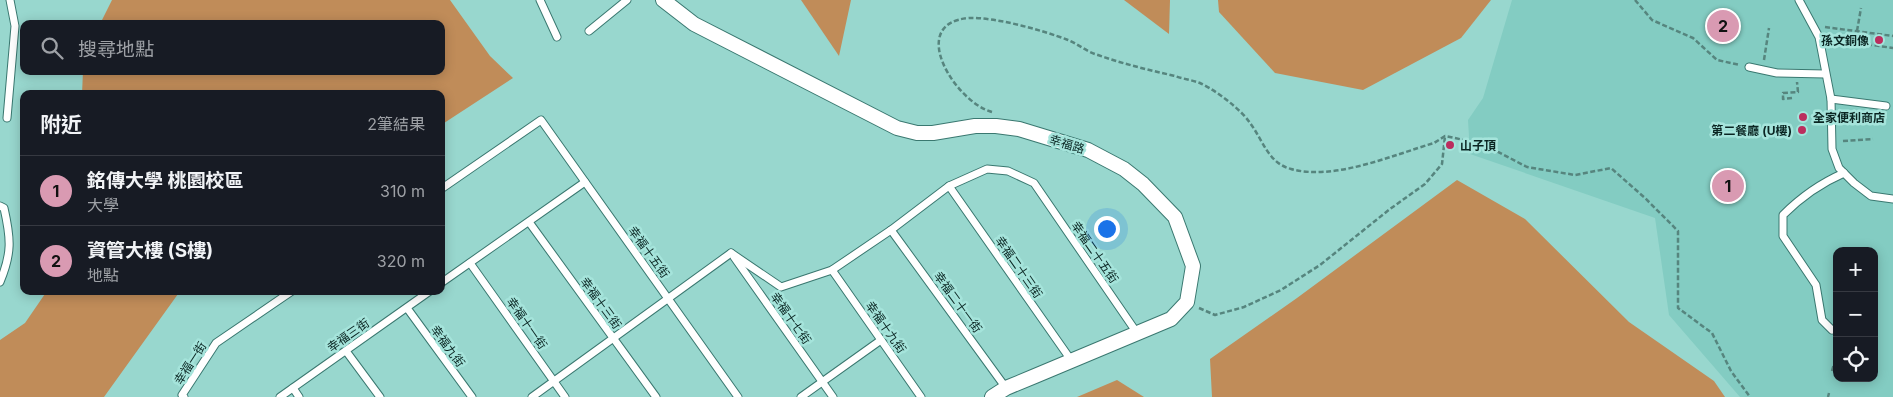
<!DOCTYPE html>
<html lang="zh-TW">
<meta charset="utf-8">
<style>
body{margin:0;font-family:Inter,"Noto Sans TC",sans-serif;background:#242831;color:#f1f3f6}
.controls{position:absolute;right:15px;bottom:15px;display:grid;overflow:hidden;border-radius:10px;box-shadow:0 2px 12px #0003}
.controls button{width:45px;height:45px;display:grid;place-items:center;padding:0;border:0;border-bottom:1px solid #363941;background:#171b24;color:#f1f3f6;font:25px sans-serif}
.you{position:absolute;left:1106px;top:228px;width:18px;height:18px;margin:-12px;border:4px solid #fff;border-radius:50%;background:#1a73e8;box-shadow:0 0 0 8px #1a73e833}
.badge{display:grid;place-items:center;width:32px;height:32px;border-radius:50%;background:#d99ab2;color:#111;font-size:16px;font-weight:700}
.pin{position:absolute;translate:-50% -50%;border:2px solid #fff;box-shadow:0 1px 5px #0006}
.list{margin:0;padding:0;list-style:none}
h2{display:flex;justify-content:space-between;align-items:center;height:65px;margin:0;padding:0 20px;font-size:21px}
h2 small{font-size:16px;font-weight:400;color:#9ea1a6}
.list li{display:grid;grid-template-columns:32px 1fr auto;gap:15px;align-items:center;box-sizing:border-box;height:70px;padding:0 20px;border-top:1px solid #363941}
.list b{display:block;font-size:19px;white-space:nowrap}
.list p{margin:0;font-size:16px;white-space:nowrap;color:#9ea1a6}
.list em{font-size:16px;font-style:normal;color:#9ea1a6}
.icon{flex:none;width:28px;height:28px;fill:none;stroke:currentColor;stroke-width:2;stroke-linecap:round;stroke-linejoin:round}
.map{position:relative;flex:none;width:1893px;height:397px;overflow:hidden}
.search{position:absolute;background:#171b24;box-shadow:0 2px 12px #0003;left:20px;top:20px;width:425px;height:55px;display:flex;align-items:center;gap:12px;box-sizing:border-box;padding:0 18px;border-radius:10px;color:#9ea1a6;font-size:19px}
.panel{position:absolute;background:#171b24;box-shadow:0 2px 12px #0003;left:20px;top:90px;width:425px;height:205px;border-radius:10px}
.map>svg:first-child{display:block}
.built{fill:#83ccc2;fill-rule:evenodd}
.forest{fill:#c08c59}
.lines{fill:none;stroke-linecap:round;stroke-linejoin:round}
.service-casing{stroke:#3a7870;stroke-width:9}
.minor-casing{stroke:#3a7870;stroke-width:16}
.path{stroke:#56857e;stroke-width:2.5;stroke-dasharray:5 2.5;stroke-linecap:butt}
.service{stroke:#fff;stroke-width:7}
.minor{stroke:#fff;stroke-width:14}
.poi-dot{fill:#bb2d5e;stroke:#a5e4db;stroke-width:2}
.labels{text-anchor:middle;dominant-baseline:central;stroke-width:5;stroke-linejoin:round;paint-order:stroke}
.poi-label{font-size:12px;font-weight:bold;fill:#0a2522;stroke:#a5e4db;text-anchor:end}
.street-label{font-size:12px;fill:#0a2522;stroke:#a5e4db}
</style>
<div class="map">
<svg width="1893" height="397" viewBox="0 0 1893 397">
<rect width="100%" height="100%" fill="#98d7ce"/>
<!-- built -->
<path class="built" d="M1512 0H1893V397H1740L1669 315 1655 218 1470 154 1468 120 1483 98ZM1837 251H1874V378H1837Z"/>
<!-- forest -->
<g class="forest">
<polygon points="112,0 450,0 490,56 513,78 441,125 441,94 82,94 83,71 441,71 441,24 100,24"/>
<polygon points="801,0 851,0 839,56"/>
<polygon points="1124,0 1170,0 1169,34"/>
<polygon points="1218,0 1491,0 1461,38 1363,90 1275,73 1219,12"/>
<polygon points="1457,180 1525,219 1629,322 1714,381 1725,397 1212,397 1210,359 1297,298"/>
<polygon points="47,291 183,291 178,294 104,397 0,397 0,340 25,323"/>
<polygon points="1117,380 1144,397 1077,397"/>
</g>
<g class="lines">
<defs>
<g id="service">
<polyline points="540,0 557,37"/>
<polyline points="1799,0 1819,37 1831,99 1832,149 1839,168 1854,183 1871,196 1893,199"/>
<polyline points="589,31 627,0"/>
<polyline points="1749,67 1777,73 1825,74"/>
<polyline points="1831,99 1886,106"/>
<polyline points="7,118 15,26 10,0"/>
<polyline points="949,186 1071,360"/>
<polyline points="441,189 541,120 738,397"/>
<path d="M0 206 4 208C11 239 12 253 0 282"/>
<polyline points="529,222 656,397"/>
<polyline points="891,230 1006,388"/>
<polyline points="731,253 781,287 832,270 891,230 949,186 987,169 1008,171 1034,183 1137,333"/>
<polyline points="734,257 833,397"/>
<polyline points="470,263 565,397"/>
<polyline points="832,270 921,397"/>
<polyline points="441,283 585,182"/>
<polyline points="407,308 472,397"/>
<path d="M1832 330 1822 320 1816 285 1783 236V215C1801 197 1821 183 1844 173"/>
<polyline points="346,351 380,397"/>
<polyline points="293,388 299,397"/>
<polyline points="184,397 182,395 216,343 292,291"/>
<polyline points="280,397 430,291"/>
<polyline points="532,397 731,253"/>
<polyline points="801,397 881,340"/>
</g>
<polyline id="minor" points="663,0 694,24 897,128 917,133 933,133 975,126 996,126 1019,129 1088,150 1124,169 1143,184 1175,217 1193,266 1187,302 1171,319 1035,376 1006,388 992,397"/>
</defs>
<!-- service casing -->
<use href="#service" class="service-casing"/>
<!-- minor casing -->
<use href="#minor" class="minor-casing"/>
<!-- path -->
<g class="path">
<polyline points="1635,0 1652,20 1693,38 1717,60 1740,65"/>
<polyline points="1825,27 1893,36"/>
<polyline points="1857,31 1861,8"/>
<polyline points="1830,39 1893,48"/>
<polyline points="1764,60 1769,28"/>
<polyline points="1792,98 1783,99 1783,93 1798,92 1797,82"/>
<path d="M992 112C955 102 906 23 969 18 995 17 1042 30 1068 40 1078 44 1087 52 1098 55 1123 64 1149 70 1175 76 1183 79 1192 80 1200 83 1211 88 1225 98 1234 106 1240 111 1246 117 1250 123 1263 140 1268 163 1291 169 1334 181 1393 155 1434 143L1445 136 1483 144 1527 167 1575 175 1611 168 1645 198 1678 231V308L1712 333 1731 371 1750 397"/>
<polyline points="1843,141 1873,139"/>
<polyline points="1199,308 1215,315 1244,307 1281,290 1320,265 1390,209 1425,184 1442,164 1445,136"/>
<polyline points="1832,371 1834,364"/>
<polyline points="1828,397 1829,393"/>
</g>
<!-- service -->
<use href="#service" class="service"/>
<!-- minor -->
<use href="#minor" class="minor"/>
</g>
<!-- markers -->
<g class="poi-dot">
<circle cx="1879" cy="40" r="5"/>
<circle cx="1803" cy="117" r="5"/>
<circle cx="1802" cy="130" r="5"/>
<circle cx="1450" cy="145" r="5"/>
</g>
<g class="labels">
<!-- poi labels -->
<g class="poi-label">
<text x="1869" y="40">孫文銅像</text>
<text x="1813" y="117" text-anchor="start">全家便利商店</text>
<text x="1792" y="130">第二餐廳 (U樓)</text>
<text x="1460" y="145" text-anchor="start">山子頂</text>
</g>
<!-- street labels -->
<g class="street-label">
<text transform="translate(1067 144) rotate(17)">幸福路</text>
<text transform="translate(649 252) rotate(54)">幸福十五街</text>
<text transform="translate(1095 252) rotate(55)">幸福二十五街</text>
<text transform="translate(1019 267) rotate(55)">幸福二十三街</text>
<text transform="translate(958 302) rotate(54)">幸福二十一街</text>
<text transform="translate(601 303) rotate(54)">幸福十三街</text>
<text transform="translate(791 318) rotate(55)">幸福十七街</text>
<text transform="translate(527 323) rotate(55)">幸福十一街</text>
<text transform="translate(886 327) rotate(55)">幸福十九街</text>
<text transform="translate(348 335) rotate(-35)">幸福三街</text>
<text transform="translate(448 346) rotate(54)">幸福九街</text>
<text transform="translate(190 363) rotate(-57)">幸福一街</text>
</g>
</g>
</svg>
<div class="controls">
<button>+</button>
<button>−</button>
<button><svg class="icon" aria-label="locate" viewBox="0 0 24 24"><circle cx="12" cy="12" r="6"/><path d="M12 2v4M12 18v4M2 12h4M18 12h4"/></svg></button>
</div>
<div class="you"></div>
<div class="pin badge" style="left:1728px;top:186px">1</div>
<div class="pin badge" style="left:1723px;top:26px">2</div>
<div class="search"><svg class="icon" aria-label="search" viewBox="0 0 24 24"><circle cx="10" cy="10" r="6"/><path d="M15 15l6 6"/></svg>搜尋地點</div>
<section class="panel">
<h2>附近<small>2筆結果</small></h2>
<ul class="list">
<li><span class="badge">1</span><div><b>銘傳大學 桃園校區</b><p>大學</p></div><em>310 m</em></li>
<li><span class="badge">2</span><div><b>資管大樓 (S樓)</b><p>地點</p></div><em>320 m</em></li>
</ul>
</section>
</div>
